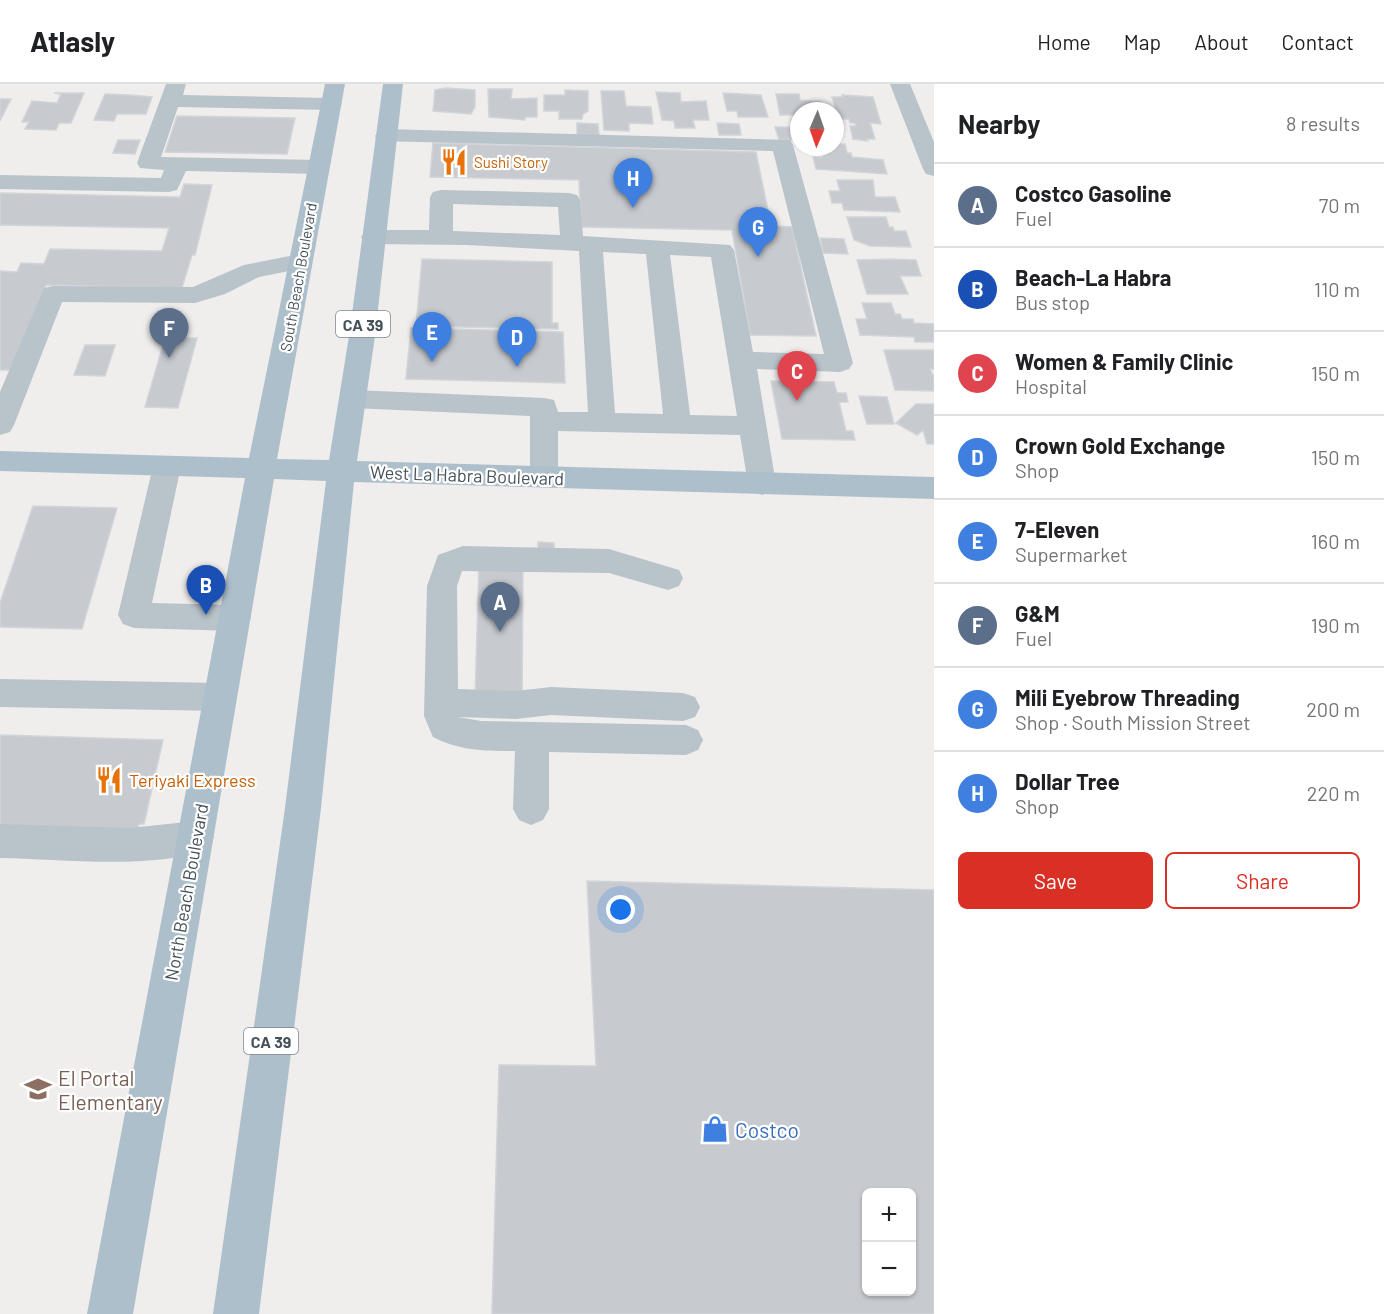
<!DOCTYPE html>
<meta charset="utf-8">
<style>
body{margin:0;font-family:Barlow,sans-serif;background:#f6f6f6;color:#202124}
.controls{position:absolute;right:18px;bottom:18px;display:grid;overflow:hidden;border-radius:9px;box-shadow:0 2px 4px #0004}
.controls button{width:54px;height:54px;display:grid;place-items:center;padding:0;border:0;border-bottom:2px solid #e0e0e0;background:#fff;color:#202124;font:30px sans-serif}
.compass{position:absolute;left:790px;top:18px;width:54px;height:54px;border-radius:50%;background:#fff;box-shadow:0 2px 4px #0004;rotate:182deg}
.you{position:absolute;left:621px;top:826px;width:21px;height:21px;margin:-15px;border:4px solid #fff;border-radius:50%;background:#1a73e8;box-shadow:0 0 0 9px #1a73e833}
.badge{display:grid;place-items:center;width:39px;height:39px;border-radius:50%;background:#d93025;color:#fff;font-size:20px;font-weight:700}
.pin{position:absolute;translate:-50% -50px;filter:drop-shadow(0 2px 3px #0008)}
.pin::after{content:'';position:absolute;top:32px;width:21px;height:18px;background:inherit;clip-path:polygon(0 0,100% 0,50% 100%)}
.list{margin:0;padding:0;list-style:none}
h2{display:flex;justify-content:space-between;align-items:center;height:78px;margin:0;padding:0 24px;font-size:26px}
h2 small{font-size:20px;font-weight:400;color:#757577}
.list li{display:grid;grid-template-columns:39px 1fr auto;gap:18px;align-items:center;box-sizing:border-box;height:84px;padding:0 24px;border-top:2px solid #e0e0e0}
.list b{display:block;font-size:22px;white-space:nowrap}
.list p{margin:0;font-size:20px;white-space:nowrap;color:#757577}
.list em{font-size:20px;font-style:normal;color:#757577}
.actions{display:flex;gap:12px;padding:18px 24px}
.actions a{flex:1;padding:14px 0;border:2px solid #d93025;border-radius:9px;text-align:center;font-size:21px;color:#d93025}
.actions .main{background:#d93025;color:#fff}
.map{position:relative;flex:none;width:934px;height:1230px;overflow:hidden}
header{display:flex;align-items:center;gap:36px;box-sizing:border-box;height:84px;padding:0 30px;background:#fff;border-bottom:2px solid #e0e0e0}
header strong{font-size:28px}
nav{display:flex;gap:33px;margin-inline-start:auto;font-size:21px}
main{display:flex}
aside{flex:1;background:#fff}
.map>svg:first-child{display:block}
.building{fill:#c7cbd0;stroke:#d1d4d8;stroke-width:1.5;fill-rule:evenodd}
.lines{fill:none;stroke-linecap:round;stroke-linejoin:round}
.minor{fill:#b9c3ca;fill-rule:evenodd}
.major{fill:#adbfcb;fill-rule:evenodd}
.labels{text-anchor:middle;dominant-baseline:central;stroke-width:4.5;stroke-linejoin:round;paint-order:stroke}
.far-food-label{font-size:15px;fill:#c56008;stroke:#fff;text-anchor:start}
.far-street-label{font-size:15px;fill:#46525a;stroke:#fff}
.shield{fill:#fff;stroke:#7e868c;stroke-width:1.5}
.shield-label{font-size:16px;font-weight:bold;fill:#46525a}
.street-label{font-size:18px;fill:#46525a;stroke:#fff}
.food-label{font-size:18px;fill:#c56008;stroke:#fff;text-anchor:start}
.near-education-label{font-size:21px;fill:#785e54;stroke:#fff;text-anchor:start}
.near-shop-label{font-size:21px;fill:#366cbe;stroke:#fff;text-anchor:start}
</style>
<header>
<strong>Atlasly</strong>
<nav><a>Home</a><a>Map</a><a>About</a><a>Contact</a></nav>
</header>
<main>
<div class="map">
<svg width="934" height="1230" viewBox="0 0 934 1230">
<rect width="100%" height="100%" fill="#f0eded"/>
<!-- building -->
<g class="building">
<polygon points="446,4 475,6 475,23 471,30 433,27 435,6"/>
<polygon points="488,5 512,5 511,15 537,14 537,33 525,33 525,36 489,33"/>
<polygon points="565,6 588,7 588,27 583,30 582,35 559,35 559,27 544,27 544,11 565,11"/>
<polygon points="601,7 624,7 626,22 651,23 653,40 629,39 629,47 604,46"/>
<polygon points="656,8 680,9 681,18 706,17 709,36 693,36 695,44 675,44 674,37 662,36"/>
<polygon points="54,9 84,9 71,39 59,39 56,46 25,45 29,38 22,38 32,17 57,19 61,10"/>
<polygon points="723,9 761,11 768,33 738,33 737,27 727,27"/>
<polygon points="105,10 130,11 152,13 146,30 117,30 114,37 94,36"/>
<polygon points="776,10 799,10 800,16 821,18 824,27 799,27 799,31 780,31"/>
<polygon points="842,11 873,13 881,40 870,39 875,55 867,55 868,57 853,55 850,42 856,42 855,39 850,39 849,35 839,35 832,13 843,13"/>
<polygon points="0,15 11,15 0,37"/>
<polygon points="177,32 295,34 287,70 165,68"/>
<polygon points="577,39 598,40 599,52 577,51"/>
<polygon points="717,39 739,40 741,51 719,51"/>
<polygon points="775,43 797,43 799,56 779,56"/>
<polygon points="118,56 140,56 135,70 113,69"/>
<polygon points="433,59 756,68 771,142 792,143 816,252 750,251 732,146 581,143 579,96 430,93"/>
<polygon points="835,60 845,60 847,69 851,69 852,73 883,76 887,90 816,85 813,73 823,73 821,63 835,63"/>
<polygon points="837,96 873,96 875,113 895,113 900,128 844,126 842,119 832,119 829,107 840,107"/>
<polygon points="184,100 212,101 195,171 192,171 182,204 46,201 12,286 0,286 0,187 17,188 21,179 44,180 50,165 162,167 169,144 0,141 0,109 180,113"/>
<polygon points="847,133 886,133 889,143 893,143 894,147 906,147 911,163 870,162 854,156"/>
<polygon points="820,154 844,155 848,170 823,169"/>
<polygon points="422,175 552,178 552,239 558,239 558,245 416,242"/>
<polygon points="890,175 916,176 921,192 900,192 908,210 867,210 857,176"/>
<polygon points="862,219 891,219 895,230 900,230 902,235 913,235 914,239 934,240 934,258 915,258 914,253 860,251 856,235 867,235"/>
<polygon points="411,244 563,248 565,299 406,295"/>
<polygon points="165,254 197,254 178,324 145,323"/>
<polygon points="85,261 115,261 105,292 74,291"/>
<polygon points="884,266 934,266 934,285 930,285 934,293 934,307 895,306"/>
<polygon points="771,297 834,298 837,309 846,309 848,318 839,318 846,347 853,347 855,356 782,355"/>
<polygon points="859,312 887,313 894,340 867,340"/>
<polygon points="916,320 934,320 934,360 927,360 923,346 917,351 896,339"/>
<polygon points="33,422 117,424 82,545 0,543 0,519"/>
<polygon points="538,458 554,459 554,466 538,466"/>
<polygon points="479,479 523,480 522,618 475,616"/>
<polygon points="0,651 163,656 144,740 139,740 137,749 0,742"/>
<path d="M587 797 934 806V1230H492L499 981 596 982ZM866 1108H912V1208H866Z"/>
</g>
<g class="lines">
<!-- minor -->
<g class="minor">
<polygon points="166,0 186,0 183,11 331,14 338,16 342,20 338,24 331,26 178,23 161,73 318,76 326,78 329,83 326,88 318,90 186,87 177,106 169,108 0,105 0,91 161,94 164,86 140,84 137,79"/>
<polygon points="890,0 910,0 934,58 934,92 926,90 923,85"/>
<path d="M386 45 790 56 793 61 853 279 849 285 840 288 757 285 776 400 772 407 762 411 752 407 748 400 740 351 558 347V393L554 400 544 403 534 400 530 393V332L352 324 342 322 339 315 342 308 352 306 544 314 554 316 558 328H588L579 167 467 161 373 160 365 158 361 153 365 148 373 146H429L430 113 433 108 441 106 569 109 577 111 580 116 583 152 730 161 734 166 753 268 824 270 773 67 378 57 375 52 378 47ZM453 120 558 123 560 151 453 147ZM603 168 646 170 663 330 615 329ZM670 171 711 173 737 332 690 331Z"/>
<polygon points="300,170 309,173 312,178 309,183 259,193 225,210 195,219 62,218 14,341 10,348 0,351 0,308 44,204 53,202 193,203 244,181"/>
<polygon points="167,372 177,375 181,382 152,519 235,521 246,525 251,534 246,543 235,547 134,544 123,540 118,531 153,382 157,375"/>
<path d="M463 462 609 465 679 486 683 494 679 502 668 506 609 489 462 487 457 502 458 605 516 607 551 603 683 609 695 613 700 623 695 633 683 637 551 631 516 635 458 633 481 637 686 641 698 646 703 656 698 666 686 671 549 668V725L543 736 531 741 519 736 513 725 515 667C486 667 460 667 433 653L424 632 427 502 438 471Z"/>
<polygon points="0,595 221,599 233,603 237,613 233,623 221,627 0,623"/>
<path d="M196 737 209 741 214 753 209 765C153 786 61 775 0 774V740L130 744Z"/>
</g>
<!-- major -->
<polygon class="major" points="325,0 345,0 277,375 329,376 349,252 383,0 403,0 375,252 357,377 934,393 934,415 354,398 321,724 259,1230 213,1230 285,724 326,397 274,395 133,1230 87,1230 245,394 0,387 0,367 249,374"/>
</g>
<!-- icons -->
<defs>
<symbol id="restaurant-bare" viewBox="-9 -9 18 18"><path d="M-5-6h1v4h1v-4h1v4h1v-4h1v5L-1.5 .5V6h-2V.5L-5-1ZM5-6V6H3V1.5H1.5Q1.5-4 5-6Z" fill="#e8710a" stroke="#fff" stroke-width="2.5" paint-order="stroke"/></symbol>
<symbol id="school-bare" viewBox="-9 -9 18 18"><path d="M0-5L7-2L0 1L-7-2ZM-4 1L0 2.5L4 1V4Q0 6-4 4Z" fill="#8d6e63" stroke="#fff" stroke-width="2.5" paint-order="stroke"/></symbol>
<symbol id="shop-bare" viewBox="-9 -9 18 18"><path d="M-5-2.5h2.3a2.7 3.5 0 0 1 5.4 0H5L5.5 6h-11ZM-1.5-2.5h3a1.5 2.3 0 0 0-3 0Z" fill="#3f7fe0" stroke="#fff" stroke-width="2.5" paint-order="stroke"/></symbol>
</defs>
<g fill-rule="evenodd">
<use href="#restaurant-bare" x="435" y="59" width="38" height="38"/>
<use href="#restaurant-bare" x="90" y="677" width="38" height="38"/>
<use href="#school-bare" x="19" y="986" width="38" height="38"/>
<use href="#shop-bare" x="696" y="1026" width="38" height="38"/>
</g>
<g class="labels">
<!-- far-food labels -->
<g class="far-food-label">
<text x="474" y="78">Sushi Story</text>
</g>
<!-- far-street labels -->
<g class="far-street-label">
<text transform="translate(298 193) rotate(-80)">South Beach Boulevard</text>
</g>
<!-- shield labels -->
<g class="shield">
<rect x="336" y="227" width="54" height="26" rx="4.5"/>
<rect x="244" y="944" width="54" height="26" rx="4.5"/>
</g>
<g class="shield-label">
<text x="363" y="240">CA 39</text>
<text x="271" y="957">CA 39</text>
</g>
<!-- street labels -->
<g class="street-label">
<text transform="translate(467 391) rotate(2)">West La Habra Boulevard</text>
<text transform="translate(186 808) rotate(-80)">North Beach Boulevard</text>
</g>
<!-- food labels -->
<g class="food-label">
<text x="129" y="696">Teriyaki Express</text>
</g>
<!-- near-education labels -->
<g class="near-education-label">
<text x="58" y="993">El Portal<tspan x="58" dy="24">Elementary</tspan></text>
</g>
<!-- near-shop labels -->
<g class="near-shop-label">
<text x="735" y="1045">Costco</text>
</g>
</g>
</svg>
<div class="controls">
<button>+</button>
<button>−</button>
</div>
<svg class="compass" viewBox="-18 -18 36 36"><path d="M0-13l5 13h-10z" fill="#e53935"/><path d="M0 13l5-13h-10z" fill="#757577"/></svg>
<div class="you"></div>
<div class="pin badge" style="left:500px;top:548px;background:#5c6f8a">A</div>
<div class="pin badge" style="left:206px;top:531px;background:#1a4fb4">B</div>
<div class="pin badge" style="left:797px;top:317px;background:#e0444e">C</div>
<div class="pin badge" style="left:517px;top:283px;background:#3f7fe0">D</div>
<div class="pin badge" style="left:432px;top:278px;background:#3f7fe0">E</div>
<div class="pin badge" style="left:169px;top:274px;background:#5c6f8a">F</div>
<div class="pin badge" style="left:758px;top:173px;background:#3f7fe0">G</div>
<div class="pin badge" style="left:633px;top:124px;background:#3f7fe0">H</div>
</div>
<aside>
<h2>Nearby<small>8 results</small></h2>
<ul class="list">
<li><span class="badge" style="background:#5c6f8a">A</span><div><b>Costco Gasoline</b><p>Fuel</p></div><em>70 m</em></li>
<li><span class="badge" style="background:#1a4fb4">B</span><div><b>Beach-La Habra</b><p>Bus stop</p></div><em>110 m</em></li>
<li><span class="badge" style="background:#e0444e">C</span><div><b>Women &amp; Family Clinic</b><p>Hospital</p></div><em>150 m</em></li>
<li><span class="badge" style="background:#3f7fe0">D</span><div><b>Crown Gold Exchange</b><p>Shop</p></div><em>150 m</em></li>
<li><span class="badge" style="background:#3f7fe0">E</span><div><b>7-Eleven</b><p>Supermarket</p></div><em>160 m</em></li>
<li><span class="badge" style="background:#5c6f8a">F</span><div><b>G&amp;M</b><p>Fuel</p></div><em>190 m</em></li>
<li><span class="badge" style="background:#3f7fe0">G</span><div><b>Mili Eyebrow Threading</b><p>Shop · South Mission Street</p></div><em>200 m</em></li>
<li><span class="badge" style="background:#3f7fe0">H</span><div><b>Dollar Tree</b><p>Shop</p></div><em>220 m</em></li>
</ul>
<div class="actions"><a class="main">Save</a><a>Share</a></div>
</aside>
</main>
